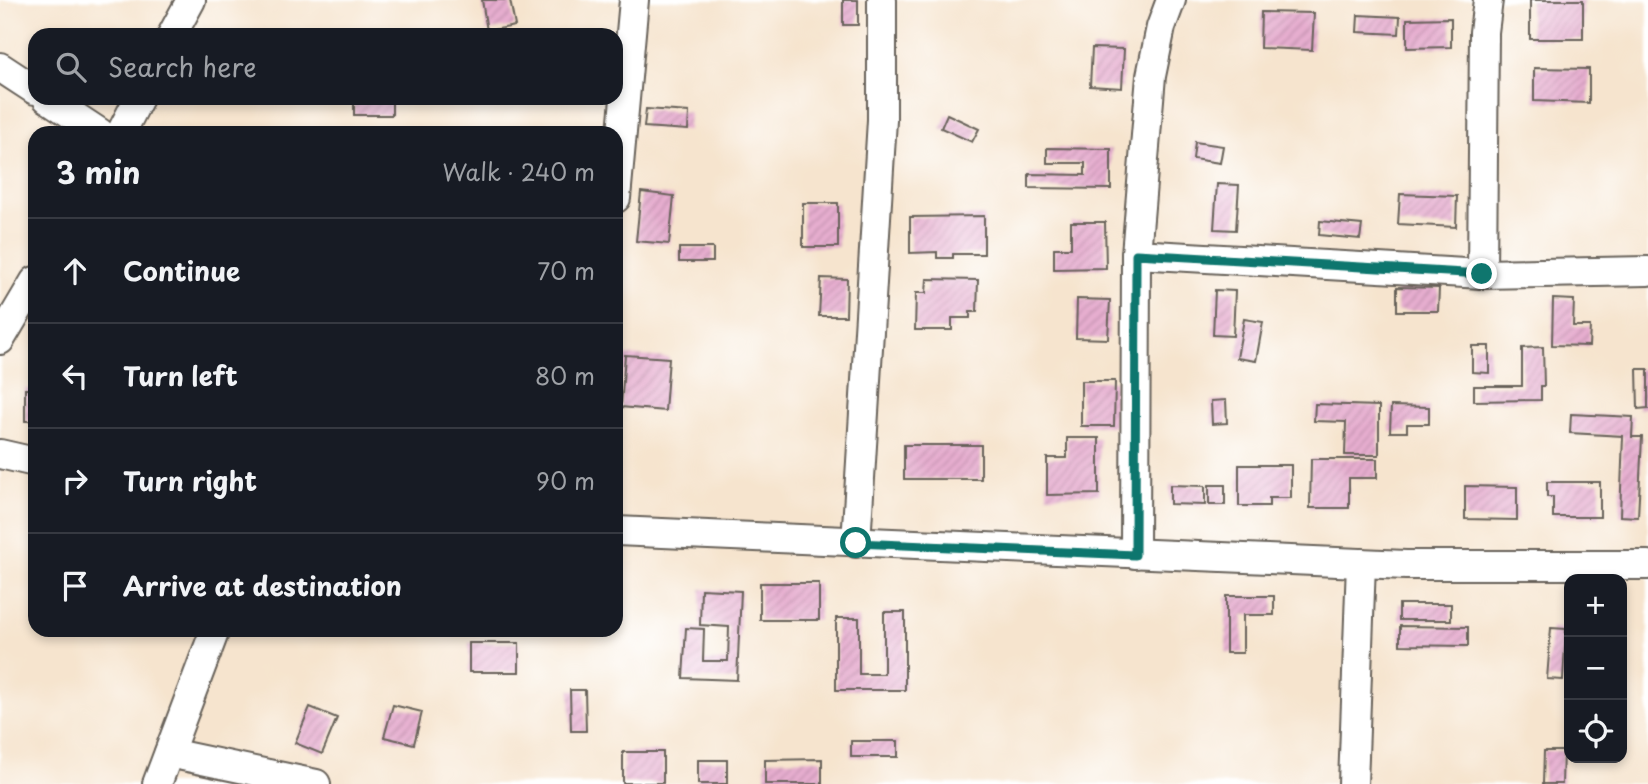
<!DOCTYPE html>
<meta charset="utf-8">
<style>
body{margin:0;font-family:"Playpen Sans",sans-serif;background:#242831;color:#f1f3f6}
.controls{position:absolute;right:21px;bottom:21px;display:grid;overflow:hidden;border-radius:14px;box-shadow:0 4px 10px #0003}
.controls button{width:63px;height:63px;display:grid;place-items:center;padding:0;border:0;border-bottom:2px solid #363941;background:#171b24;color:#f1f3f6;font:35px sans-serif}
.stop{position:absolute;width:21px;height:21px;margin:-16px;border:5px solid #0f766e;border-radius:50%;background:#fff}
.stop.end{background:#0f766e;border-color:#fff;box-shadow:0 2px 7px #0008}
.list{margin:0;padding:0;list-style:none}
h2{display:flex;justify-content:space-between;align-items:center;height:91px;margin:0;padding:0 28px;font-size:30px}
h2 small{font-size:23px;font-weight:400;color:#9ea1a6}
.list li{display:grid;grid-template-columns:46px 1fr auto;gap:21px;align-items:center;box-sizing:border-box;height:105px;padding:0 28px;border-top:2px solid #363941}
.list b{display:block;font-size:26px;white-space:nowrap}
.list em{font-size:23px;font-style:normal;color:#9ea1a6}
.icon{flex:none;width:38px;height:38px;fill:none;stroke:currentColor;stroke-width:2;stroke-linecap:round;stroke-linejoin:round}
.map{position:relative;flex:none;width:1648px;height:784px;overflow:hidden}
.search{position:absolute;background:#171b24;box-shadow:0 4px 10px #0003;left:28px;top:28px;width:595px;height:77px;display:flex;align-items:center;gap:18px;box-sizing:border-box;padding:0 24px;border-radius:21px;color:#9ea1a6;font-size:26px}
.panel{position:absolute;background:#171b24;box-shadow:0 4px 10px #0003;left:28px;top:126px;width:595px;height:511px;border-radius:21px}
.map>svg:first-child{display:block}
.building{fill:url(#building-hatch)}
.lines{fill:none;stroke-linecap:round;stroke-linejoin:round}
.street-casing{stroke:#68625a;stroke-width:32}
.street{stroke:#fff;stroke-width:28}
.route{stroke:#0f766e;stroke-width:9}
</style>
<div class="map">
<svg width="1648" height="784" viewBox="0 0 1648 784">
<defs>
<pattern id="building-hatch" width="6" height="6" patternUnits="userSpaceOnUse" patternTransform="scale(1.75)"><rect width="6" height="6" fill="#e6adcf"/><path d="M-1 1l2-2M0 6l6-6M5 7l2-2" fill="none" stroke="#c594b1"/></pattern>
</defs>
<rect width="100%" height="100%" fill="#fff"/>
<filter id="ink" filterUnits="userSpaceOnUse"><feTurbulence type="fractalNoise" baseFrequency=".0143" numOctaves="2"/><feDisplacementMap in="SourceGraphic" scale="14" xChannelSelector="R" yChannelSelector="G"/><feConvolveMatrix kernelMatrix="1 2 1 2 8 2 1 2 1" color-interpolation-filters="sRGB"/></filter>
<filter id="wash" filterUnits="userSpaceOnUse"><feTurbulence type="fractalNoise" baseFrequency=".00686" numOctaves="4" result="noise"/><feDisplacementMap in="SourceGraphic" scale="28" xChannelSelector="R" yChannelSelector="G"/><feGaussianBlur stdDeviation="1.57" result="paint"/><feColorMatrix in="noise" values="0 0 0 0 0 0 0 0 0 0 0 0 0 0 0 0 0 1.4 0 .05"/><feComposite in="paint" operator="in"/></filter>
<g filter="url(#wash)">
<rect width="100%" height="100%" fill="#f6e4ce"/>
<g id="blocks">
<!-- building -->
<g class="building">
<polygon points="482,0 510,0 515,26 487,31"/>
<rect x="843" y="0" width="15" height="25"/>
<rect x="1530" y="0" width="53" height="39"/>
<polygon points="1261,12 1314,13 1312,50 1260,48"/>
<polygon points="1358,15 1400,17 1399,34 1357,32"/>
<polygon points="1451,18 1451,47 1407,48 1407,19"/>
<polygon points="1092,48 1124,49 1122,88 1090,86"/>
<polygon points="1534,68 1589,69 1589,103 1534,101"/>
<rect x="354" y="98" width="38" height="17"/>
<polygon points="646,109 689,112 688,130 644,127"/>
<polygon points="947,114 979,129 972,142 941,128"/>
<polygon points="1195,142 1223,146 1220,163 1193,159"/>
<polygon points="1047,148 1111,149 1111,189 1029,188 1029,174 1085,175 1085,163 1047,163"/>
<polygon points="1217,184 1239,185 1236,230 1214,229"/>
<polygon points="641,192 674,196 669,244 636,241"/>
<polygon points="1400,194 1457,196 1456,227 1398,224"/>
<rect x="803" y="203" width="35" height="44"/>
<polygon points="984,216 984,254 953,254 953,258 937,258 937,252 910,253 910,217"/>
<polygon points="1320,221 1362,225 1360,239 1319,235"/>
<polygon points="1071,222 1105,222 1106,268 1054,269 1054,248 1071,248"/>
<rect x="679" y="248" width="34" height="14"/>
<polygon points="821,278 847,279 846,316 819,316"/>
<polygon points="927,279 978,280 977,312 970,312 970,318 952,318 952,330 915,330 916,293 926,293"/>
<polygon points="1397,287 1439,288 1438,311 1397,311"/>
<polygon points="1215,290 1235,291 1233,336 1213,335"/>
<polygon points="1077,299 1110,300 1108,339 1076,338"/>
<polygon points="1553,299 1574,300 1573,326 1590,326 1589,346 1552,345"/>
<polygon points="1244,319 1263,322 1256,361 1237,358"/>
<polygon points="1472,346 1489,346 1489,373 1472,372"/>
<polygon points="1543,347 1544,386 1541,386 1541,400 1474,401 1474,386 1522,386 1522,348"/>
<polygon points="625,355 669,358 665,411 621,407"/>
<polygon points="1637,369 1648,369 1648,408 1638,409"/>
<polygon points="1081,381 1115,381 1114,426 1081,426"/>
<rect x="25" y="389" width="10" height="32"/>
<polygon points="1226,400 1227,423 1212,424 1211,401"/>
<polygon points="1315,404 1379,406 1379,455 1345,455 1346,422 1314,421"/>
<polygon points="1391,406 1429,407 1429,424 1407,424 1407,432 1390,432"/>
<polygon points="1571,414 1633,417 1632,437 1642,437 1638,517 1620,516 1623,436 1570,433"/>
<polygon points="1067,438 1099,438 1099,494 1047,495 1047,458 1067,458"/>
<rect x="904" y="445" width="77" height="34"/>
<polygon points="1311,459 1377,459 1377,478 1349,478 1349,508 1310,508"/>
<polygon points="1239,465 1291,465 1291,498 1269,498 1269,506 1239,506"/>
<polygon points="1547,482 1600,482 1600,517 1553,517 1553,497 1547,497"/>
<polygon points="1170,485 1205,486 1205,505 1170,504"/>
<rect x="1209" y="485" width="16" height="20"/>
<polygon points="1465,486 1517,487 1517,520 1465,519"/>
<rect x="760" y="583" width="59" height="37"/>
<polygon points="701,589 741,591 737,680 683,678 686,628 704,629 703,661 728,661 729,627 700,625"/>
<polygon points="1226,596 1274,596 1274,615 1243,615 1243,653 1226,653"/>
<rect x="1399" y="604" width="52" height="16"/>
<polygon points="884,612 905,612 905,690 836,690 836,618 859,618 859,674 884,674"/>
<polygon points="1400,626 1468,627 1468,646 1400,645"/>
<polygon points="1551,628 1566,629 1563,680 1547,679"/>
<rect x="469" y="643" width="50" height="29"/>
<polygon points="570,690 585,690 586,731 571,731"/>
<polygon points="393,705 422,712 414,744 384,737"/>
<polygon points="310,707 337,718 322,754 295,743"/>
<rect x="851" y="741" width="47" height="16"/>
<polygon points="1544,751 1563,751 1562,784 1543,784"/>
<rect x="623" y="752" width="40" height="31"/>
<polygon points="822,759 822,784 765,784 765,760"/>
<rect x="698" y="760" width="29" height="24"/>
</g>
</g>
</g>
<g filter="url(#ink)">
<use href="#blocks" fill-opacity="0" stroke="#68625a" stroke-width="2"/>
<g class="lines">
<defs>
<g id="street">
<polyline points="1171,0 1161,27 1151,76 1136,254 1482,274 1484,32 1488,0"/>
<polyline points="172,35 191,0"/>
<polyline points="0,67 35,90"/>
<polyline points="47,98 100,133"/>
<polyline points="121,133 139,98"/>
<polyline points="616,198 634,0"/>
<polyline points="1482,274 1648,271"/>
<polyline points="0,340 35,281"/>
<polyline points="0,454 35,462"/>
<polyline points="616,531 1406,565 1648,565"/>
<polyline points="856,543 882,120 882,0"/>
<polyline points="1135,554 1136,254"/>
<polyline points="169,753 316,784"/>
<polyline points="157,784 215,630"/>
<polyline points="1353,784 1361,563"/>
</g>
</defs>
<!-- street casing -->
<use href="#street" class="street-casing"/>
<!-- street -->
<use href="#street" class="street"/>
</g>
</g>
<g class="lines" filter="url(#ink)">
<!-- route -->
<polyline class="route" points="856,543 1135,555 1136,254 1482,274"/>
</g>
</svg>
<div class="controls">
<button>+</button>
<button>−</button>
<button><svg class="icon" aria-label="locate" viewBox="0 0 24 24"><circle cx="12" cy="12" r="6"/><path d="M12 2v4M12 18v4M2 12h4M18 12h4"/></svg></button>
</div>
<div class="stop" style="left:856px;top:543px"></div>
<div class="stop end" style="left:1482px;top:274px"></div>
<div class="search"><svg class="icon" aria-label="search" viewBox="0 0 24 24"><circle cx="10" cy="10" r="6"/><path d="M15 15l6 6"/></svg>Search here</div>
<section class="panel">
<h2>3 min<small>Walk · 240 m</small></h2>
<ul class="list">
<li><svg class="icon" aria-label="ahead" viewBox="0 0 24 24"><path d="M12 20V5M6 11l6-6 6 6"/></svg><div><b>Continue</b></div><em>70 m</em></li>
<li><svg class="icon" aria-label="left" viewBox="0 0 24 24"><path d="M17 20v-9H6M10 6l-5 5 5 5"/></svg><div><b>Turn left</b></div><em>80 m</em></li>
<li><svg class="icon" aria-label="right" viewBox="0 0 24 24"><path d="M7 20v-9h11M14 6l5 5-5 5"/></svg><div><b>Turn right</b></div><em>90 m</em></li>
<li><svg class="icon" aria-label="arrive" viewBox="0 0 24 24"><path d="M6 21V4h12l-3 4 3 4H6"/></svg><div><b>Arrive at destination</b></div></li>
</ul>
</section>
</div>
